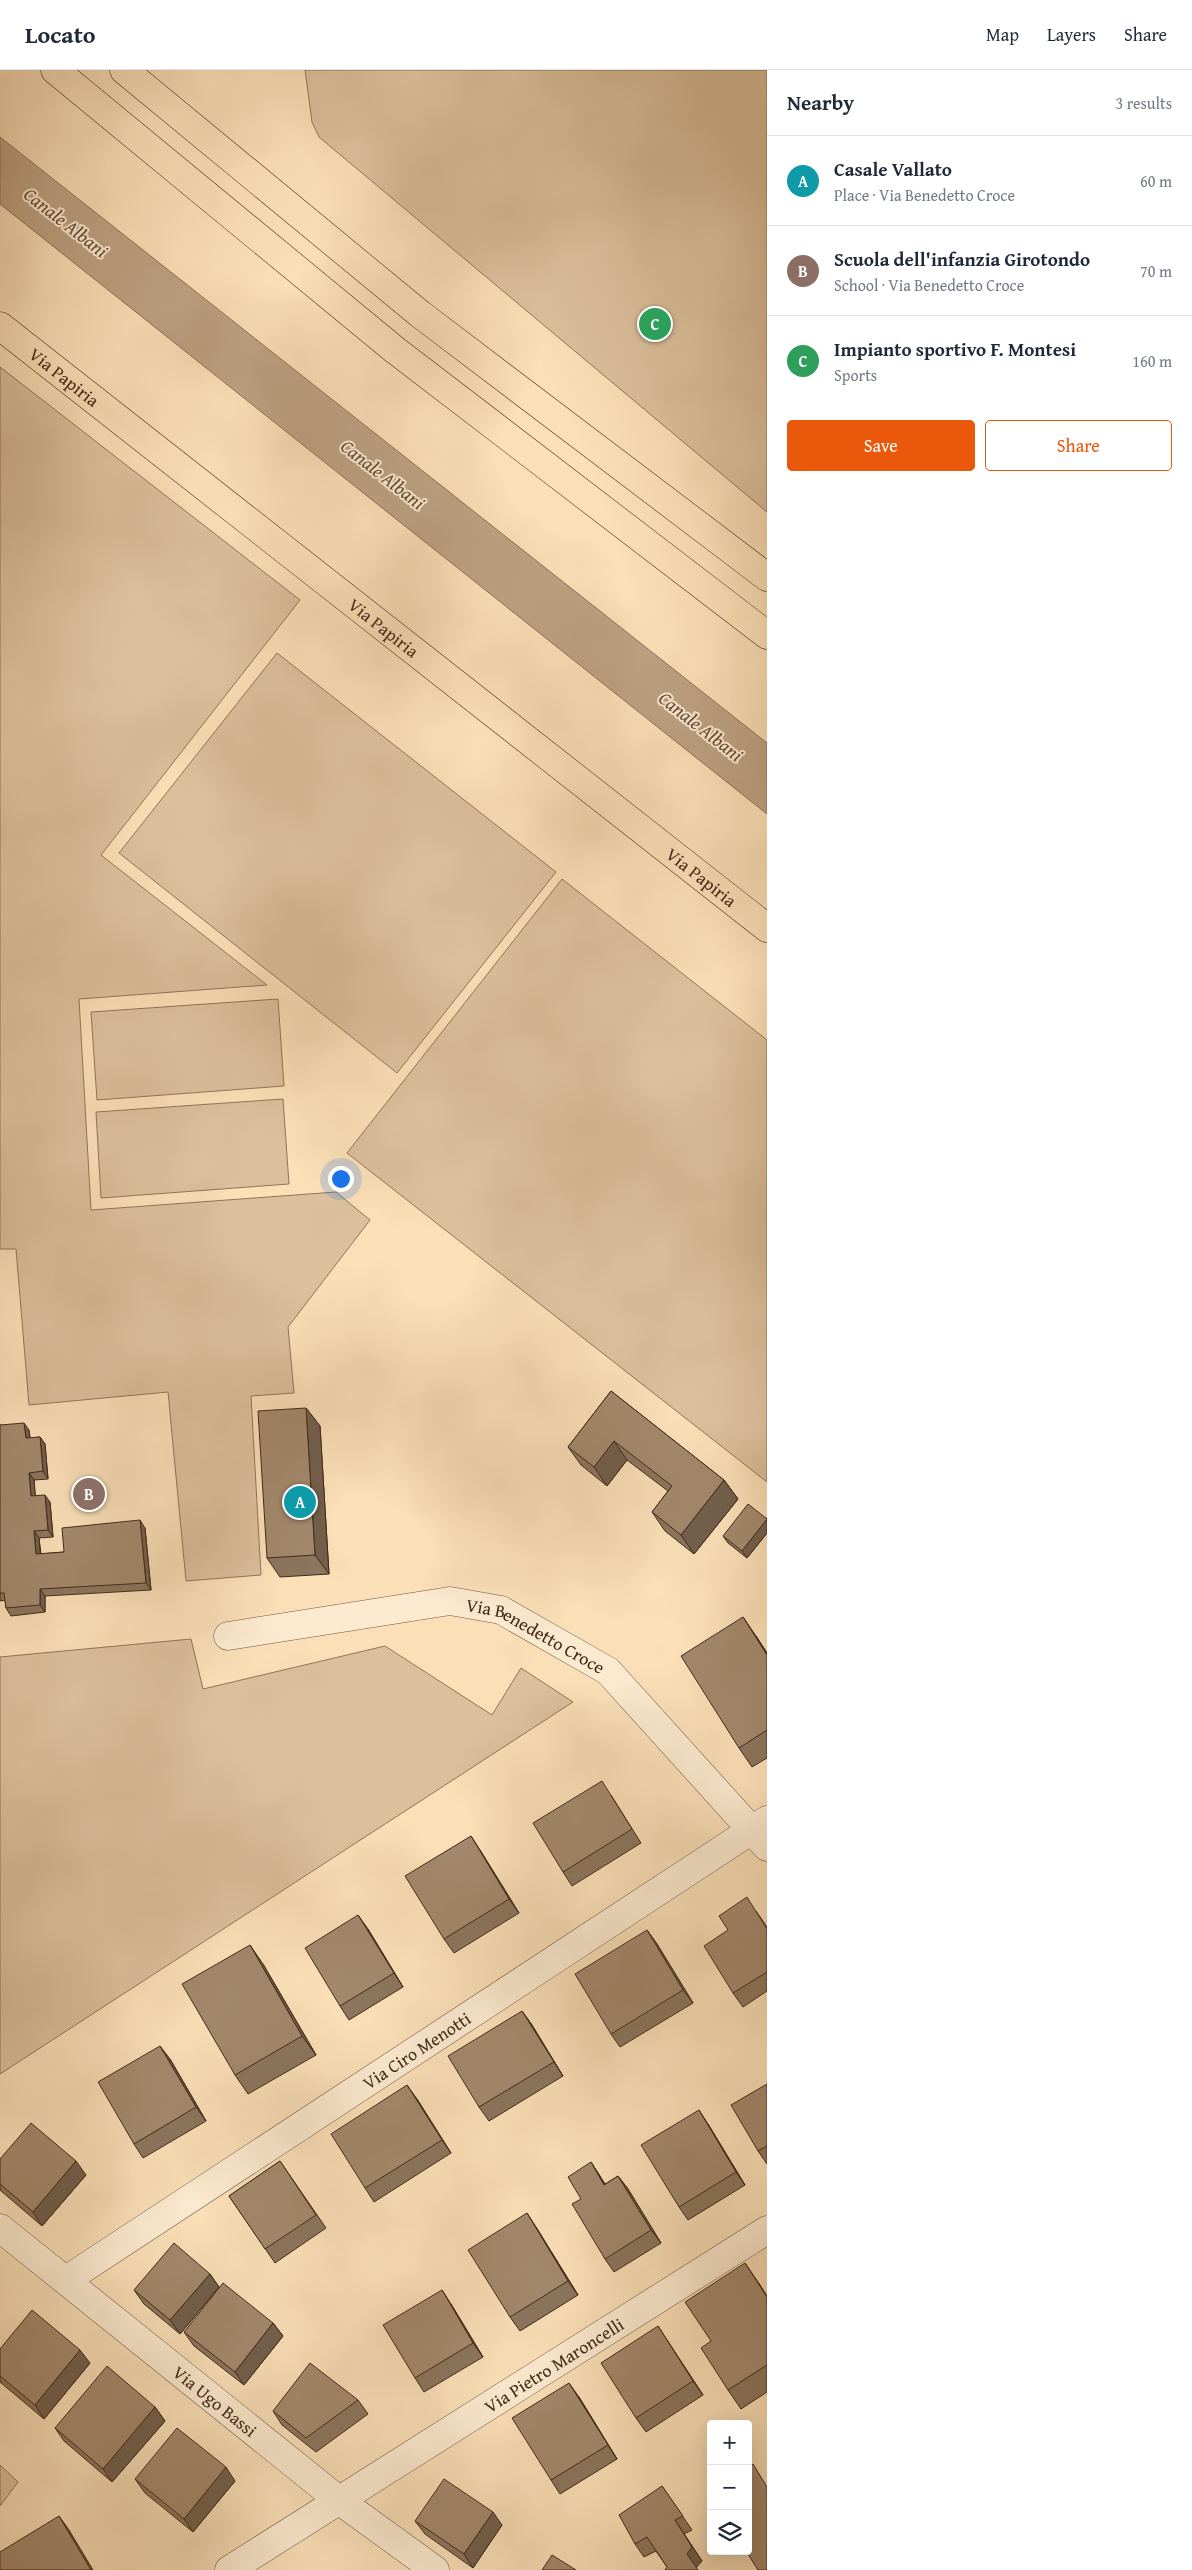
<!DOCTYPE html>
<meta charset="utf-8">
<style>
body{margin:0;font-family:"Gentium Book Plus",serif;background:#f2f2f3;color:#1f2937}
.controls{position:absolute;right:15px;bottom:15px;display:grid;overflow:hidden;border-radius:5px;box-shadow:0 5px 20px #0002}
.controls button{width:45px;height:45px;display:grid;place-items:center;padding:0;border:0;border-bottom:1px solid #e0e1e3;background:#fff;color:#1f2937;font:25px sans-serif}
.you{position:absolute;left:340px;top:1108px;width:18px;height:18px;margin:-12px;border:4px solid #fff;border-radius:50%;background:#1a73e8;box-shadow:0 0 0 8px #1a73e833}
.badge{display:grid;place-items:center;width:32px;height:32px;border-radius:50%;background:#ea580c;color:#fff;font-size:16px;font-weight:700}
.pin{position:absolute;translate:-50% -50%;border:2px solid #fff;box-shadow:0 1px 5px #0006}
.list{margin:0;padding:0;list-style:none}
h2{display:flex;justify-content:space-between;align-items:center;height:65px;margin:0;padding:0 20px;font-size:21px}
h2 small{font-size:16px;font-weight:400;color:#747a83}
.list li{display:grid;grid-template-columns:32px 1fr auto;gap:15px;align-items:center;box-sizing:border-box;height:90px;padding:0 20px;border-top:1px solid #e0e1e3}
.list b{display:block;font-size:19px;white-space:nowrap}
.list p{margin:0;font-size:16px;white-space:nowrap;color:#747a83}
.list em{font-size:16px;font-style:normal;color:#747a83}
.actions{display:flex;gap:10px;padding:15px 20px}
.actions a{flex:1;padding:11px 0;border:1px solid #ea580c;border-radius:5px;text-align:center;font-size:18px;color:#ea580c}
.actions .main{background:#ea580c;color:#fff}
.icon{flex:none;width:28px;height:28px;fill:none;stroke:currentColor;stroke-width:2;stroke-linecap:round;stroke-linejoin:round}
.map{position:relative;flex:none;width:767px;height:2500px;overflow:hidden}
header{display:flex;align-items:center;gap:30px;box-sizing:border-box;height:70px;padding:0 25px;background:#fff;border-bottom:1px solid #e0e1e3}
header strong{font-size:24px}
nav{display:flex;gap:28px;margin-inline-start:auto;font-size:18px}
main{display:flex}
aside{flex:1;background:#fff}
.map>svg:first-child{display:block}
.green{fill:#dbc09c;stroke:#8f745b}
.water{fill:#bca182;stroke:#8c7158}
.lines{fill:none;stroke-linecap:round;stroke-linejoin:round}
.minor-casing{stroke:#715641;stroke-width:29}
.major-casing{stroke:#43291a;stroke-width:29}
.highway-casing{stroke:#43291a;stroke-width:29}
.minor{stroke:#fcead0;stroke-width:28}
.major{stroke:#fadfb7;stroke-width:28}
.highway{stroke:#fadfb7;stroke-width:28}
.wall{fill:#8b755d;stroke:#43291a}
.shaded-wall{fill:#715f4c;stroke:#43291a}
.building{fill:#a2886c;stroke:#43291a}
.labels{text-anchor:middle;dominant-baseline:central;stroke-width:4;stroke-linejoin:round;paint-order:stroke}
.street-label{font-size:18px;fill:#43291a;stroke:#fcead0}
.water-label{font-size:19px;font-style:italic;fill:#674d39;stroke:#fcead0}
</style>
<header>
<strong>Locato</strong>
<nav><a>Map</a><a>Layers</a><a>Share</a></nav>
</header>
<main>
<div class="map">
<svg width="767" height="2500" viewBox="0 0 767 2500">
<rect width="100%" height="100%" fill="#fadfb7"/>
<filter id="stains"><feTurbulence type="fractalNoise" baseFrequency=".004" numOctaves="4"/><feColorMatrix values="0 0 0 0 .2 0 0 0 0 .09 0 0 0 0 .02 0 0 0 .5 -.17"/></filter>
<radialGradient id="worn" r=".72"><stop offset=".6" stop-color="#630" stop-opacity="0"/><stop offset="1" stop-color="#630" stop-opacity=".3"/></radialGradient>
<!-- green -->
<g class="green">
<polygon points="305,0 767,0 767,442 319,67 312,52"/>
<polygon points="0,297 300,530 101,785 267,915 79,929 91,1140 336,1122 370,1150 288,1257 294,1323 251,1326 261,1505 186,1511 168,1322 29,1335 16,1179 0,1179"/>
<polygon points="277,583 556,802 397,1003 119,783"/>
<polygon points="562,809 767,970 767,1412 347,1083"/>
<polygon points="278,929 284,1016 97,1030 91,942"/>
<polygon points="283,1029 289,1114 101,1128 96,1042"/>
<polygon points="191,1569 203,1619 385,1576 492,1645 521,1598 573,1632 0,2004 0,1587"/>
<polygon points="0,2395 18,2412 0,2436"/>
</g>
<!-- water -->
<polygon class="water" points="0,67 767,673 767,744 0,134"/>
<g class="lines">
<defs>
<g id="minor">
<path id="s1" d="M228 1566 450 1531 501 1540 608 1601 767 1777"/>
<path id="s2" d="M0 2158 340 2431 435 2500"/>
<path id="s3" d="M66 2210 767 1750"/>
<path id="s4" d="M229 2500 767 2160"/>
</g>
<g id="major">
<path id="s5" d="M0 256 767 858"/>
</g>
<g id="highway">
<polyline points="55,0 395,280 767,565"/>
<polyline points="124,0 420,244 767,507"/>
</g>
</defs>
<!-- minor casing -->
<use href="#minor" class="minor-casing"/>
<!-- major casing -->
<use href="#major" class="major-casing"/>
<!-- highway casing -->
<use href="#highway" class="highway-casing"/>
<!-- minor -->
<use href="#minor" class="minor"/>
<!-- major -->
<use href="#major" class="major"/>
<!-- highway -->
<use href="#highway" class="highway"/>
</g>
<!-- wall -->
<g class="wall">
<polygon points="611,1321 724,1410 738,1429 694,1484 665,1461 652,1442 668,1421 627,1390 607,1416 581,1395 568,1377"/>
<polygon points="306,1338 320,1356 329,1504 280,1507 267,1488"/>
<polygon points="0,1355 29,1360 30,1368 40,1367 45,1374 48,1409 34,1410 35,1426 50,1432 53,1467 39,1468 41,1484 64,1482 145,1458 151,1520 45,1526 45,1542 11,1546 6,1538 5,1530 0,1531"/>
<polygon points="767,1448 767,1463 747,1488 728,1473 723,1466"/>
<polygon points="756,1566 767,1583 767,1688 752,1697 739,1678"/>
<polygon points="611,1725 641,1773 572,1816 563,1802"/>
<polygon points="480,1780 519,1843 454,1883 444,1869"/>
<polygon points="756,1841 767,1857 767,1921 743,1937 733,1923 728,1860"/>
<polygon points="368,1859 403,1917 349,1950 340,1936"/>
<polygon points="647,1860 657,1874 693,1933 620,1977 611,1964"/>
<polygon points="263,1894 316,1985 248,2024 235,2005"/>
<polygon points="522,1941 532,1955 563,2006 489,2051 479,2037"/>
<polygon points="170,1989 206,2051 143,2088 134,2074"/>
<polygon points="767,2014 767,2094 758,2081"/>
<polygon points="417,2029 451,2083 374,2132 365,2118"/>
<polygon points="708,2054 745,2115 688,2150 679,2137"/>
<polygon points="0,2089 86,2105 42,2156 0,2120"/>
<polygon points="280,2091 326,2158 275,2193 229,2126"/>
<polygon points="591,2092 605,2114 618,2106 628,2119 661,2173 614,2202 605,2189 581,2129"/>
<polygon points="536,2157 578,2225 520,2261 510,2247"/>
<polygon points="210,2204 219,2217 180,2264 144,2234 134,2220"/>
<polygon points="758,2212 767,2226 767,2322 741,2339 728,2320 711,2271"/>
<polygon points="451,2234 483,2287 424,2322 415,2308"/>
<polygon points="273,2253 283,2266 244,2315 194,2276 184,2262"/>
<polygon points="667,2270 703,2325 646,2362 636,2348"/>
<polygon points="0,2279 90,2293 44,2349 0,2312"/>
<polygon points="579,2327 617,2389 560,2424 551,2410"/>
<polygon points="358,2330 368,2344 316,2382 282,2355 273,2341"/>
<polygon points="155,2337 165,2351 112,2412 64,2371 55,2358"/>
<polygon points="135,2409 235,2411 193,2462 145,2423"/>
<polygon points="662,2416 692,2460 684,2464 702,2491 667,2497 656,2481 644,2487 635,2474"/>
<polygon points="415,2451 502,2455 473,2498 425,2464"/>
</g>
<!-- shaded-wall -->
<g class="shaded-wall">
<polygon points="306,1338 320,1356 329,1504 315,1485"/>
<polygon points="24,1353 29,1360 31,1375 26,1368"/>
<polygon points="40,1367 45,1374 48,1409 43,1401"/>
<polygon points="614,1371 627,1390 607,1416 594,1397"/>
<polygon points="29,1403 34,1410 36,1433 31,1426"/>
<polygon points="724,1410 738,1429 694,1484 681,1465"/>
<polygon points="45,1425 50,1432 53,1467 48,1460"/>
<polygon points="767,1449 767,1463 747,1488 742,1481"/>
<polygon points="140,1450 145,1458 151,1520 146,1513"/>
<polygon points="34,1461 39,1468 41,1491 36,1484"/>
<polygon points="40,1519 45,1526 45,1542 40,1535"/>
<polygon points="743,1547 756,1566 767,1583 767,1585"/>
<polygon points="471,1766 480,1780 519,1843 509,1829"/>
<polygon points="358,1845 368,1859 403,1917 394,1903"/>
<polygon points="647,1860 657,1874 693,1933 683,1920"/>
<polygon points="250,1875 263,1894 316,1985 302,1966"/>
<polygon points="522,1941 532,1955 563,2006 554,1992"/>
<polygon points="160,1976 170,1989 206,2051 196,2037"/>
<polygon points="407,2015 417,2029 451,2083 442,2070"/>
<polygon points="699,2040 708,2054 745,2115 736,2102"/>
<polygon points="76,2091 86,2105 42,2156 33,2142"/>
<polygon points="591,2092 600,2106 613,2128 604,2115"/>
<polygon points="618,2106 628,2119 661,2173 651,2160"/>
<polygon points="527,2143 536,2157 578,2225 568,2211"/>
<polygon points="745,2193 758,2212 767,2226 767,2227"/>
<polygon points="210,2204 219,2217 180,2264 170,2250"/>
<polygon points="442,2220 451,2234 483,2287 473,2273"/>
<polygon points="273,2253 283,2266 244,2315 235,2302"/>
<polygon points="658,2256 667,2270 703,2325 693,2311"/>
<polygon points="80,2280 90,2293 44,2349 35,2335"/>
<polygon points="569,2313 579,2327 617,2389 608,2375"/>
<polygon points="155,2337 165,2351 112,2412 103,2399"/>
<polygon points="226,2397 235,2411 193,2462 184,2449"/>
<polygon points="493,2442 502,2455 473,2498 464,2484"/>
<polygon points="59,2446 69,2460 93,2500 91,2500"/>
<polygon points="675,2450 702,2491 696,2498 687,2484"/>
</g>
<!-- building -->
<g class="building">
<polygon points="611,1321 724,1410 681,1465 652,1442 672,1416 614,1371 594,1397 568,1377"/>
<polygon points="306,1338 315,1485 267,1488 258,1341"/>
<polygon points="24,1353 26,1368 40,1367 43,1401 29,1403 31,1426 45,1425 48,1460 34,1461 36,1484 64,1482 62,1458 140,1450 146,1513 40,1519 40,1535 6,1538 4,1523 0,1523 0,1355"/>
<polygon points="748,1434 767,1449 742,1481 723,1466"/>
<polygon points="743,1547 767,1585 767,1660 739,1678 681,1586"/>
<polygon points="602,1711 632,1759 563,1802 533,1753"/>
<polygon points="471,1766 509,1829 444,1869 405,1806"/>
<polygon points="747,1827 767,1859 767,1902 733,1923 704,1876 728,1860 719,1846"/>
<polygon points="358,1845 394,1903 340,1936 305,1878"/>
<polygon points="647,1860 683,1920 611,1964 575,1904"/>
<polygon points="250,1875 302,1966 235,2005 182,1914"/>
<polygon points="522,1941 554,1992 479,2037 448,1986"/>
<polygon points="160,1976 196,2037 134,2074 98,2012"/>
<polygon points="767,2014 767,2076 758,2081 731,2035"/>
<polygon points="407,2015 442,2070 365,2118 331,2064"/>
<polygon points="699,2040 736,2102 679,2137 641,2075"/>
<polygon points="31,2053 76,2091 33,2142 0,2114 0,2089"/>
<polygon points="280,2091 316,2145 265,2179 229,2126"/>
<polygon points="591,2092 604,2115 618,2106 651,2160 605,2189 572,2134 581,2129 568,2107"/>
<polygon points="527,2143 568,2211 510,2247 468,2180"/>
<polygon points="174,2173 210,2204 170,2250 134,2220"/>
<polygon points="745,2193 767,2227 767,2295 728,2320 701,2278 711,2271 685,2232"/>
<polygon points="223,2213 273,2253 235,2302 184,2262"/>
<polygon points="442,2220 473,2273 415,2308 383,2255"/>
<polygon points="32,2240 80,2280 35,2335 0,2306 0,2279"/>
<polygon points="658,2256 693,2311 636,2348 601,2293"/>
<polygon points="310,2293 358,2330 306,2368 273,2341"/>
<polygon points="107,2296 155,2337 103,2399 55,2358"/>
<polygon points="569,2313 608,2375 551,2410 512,2348"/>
<polygon points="177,2358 226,2397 184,2449 135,2409"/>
<polygon points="753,2394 767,2417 767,2500 758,2500 746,2481 748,2481 748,2397"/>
<polygon points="444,2409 493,2442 464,2484 415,2451"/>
<polygon points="662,2416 683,2446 675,2450 692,2477 687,2484 698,2500 665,2500 667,2497 647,2467 635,2474 619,2445"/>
<polygon points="59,2446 91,2500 0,2500 0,2482"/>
<polygon points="552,2485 576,2500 542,2500"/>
</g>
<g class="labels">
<!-- street labels -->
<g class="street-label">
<text stroke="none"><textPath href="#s5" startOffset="82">Via Papiria</textPath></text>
<text stroke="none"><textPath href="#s5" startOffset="488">Via Papiria</textPath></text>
<text stroke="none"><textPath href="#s5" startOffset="892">Via Papiria</textPath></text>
<text stroke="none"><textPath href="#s1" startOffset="318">Via Benedetto Croce</textPath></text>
<text stroke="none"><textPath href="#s3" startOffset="419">Via Ciro Menotti</textPath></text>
<text stroke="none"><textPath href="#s4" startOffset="384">Via Pietro Maroncelli</textPath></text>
<text stroke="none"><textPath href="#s2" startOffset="276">Via Ugo Bassi</textPath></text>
</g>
<!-- water labels -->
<g class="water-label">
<text transform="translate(66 152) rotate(38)">Canale Albani</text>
<text transform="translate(383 404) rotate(38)">Canale Albani</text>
<text transform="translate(701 656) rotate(38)">Canale Albani</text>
</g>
</g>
<rect width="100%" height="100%" filter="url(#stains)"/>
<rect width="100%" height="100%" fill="url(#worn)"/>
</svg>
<div class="controls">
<button>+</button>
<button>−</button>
<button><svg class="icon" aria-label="layers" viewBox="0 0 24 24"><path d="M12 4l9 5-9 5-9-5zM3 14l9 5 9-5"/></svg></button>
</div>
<div class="you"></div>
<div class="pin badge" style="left:300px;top:1432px;background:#0f9aa8">A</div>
<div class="pin badge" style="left:89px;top:1424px;background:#8d6e63">B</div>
<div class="pin badge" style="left:655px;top:254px;background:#2e9e5b">C</div>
</div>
<aside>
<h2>Nearby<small>3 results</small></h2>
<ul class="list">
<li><span class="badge" style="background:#0f9aa8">A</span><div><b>Casale Vallato</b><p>Place · Via Benedetto Croce</p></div><em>60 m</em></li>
<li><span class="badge" style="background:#8d6e63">B</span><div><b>Scuola dell'infanzia Girotondo</b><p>School · Via Benedetto Croce</p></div><em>70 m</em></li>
<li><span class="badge" style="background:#2e9e5b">C</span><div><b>Impianto sportivo F. Montesi</b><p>Sports</p></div><em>160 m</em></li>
</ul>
<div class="actions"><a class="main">Save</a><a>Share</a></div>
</aside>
</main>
